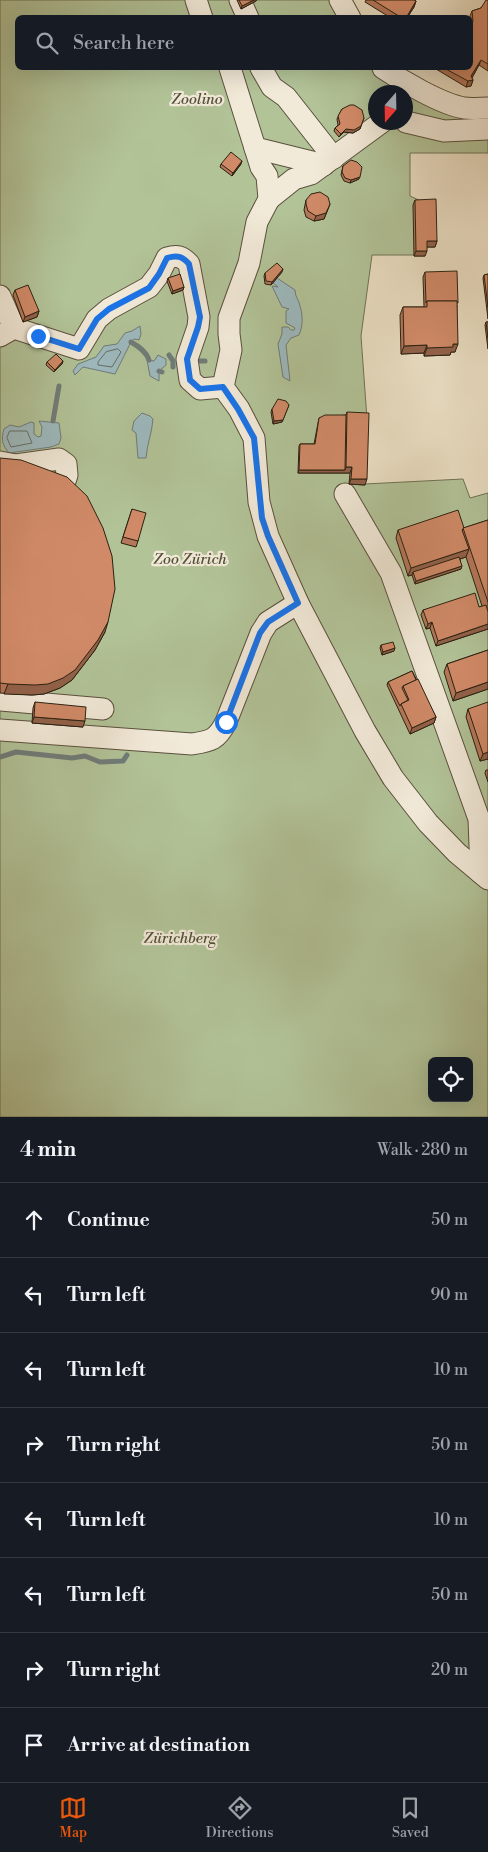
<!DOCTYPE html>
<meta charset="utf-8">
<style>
body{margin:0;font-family:"Libre Bodoni",serif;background:#20242c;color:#f1f3f6}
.controls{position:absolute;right:15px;bottom:15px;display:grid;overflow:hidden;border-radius:8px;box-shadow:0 5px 20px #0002}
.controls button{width:45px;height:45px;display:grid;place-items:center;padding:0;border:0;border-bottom:1px solid #363941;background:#171b24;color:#f1f3f6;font:25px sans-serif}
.compass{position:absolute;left:368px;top:85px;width:45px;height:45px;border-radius:50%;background:#171b24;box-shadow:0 5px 20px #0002;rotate:200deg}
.stop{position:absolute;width:15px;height:15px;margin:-11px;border:4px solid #1a73e8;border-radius:50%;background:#fff}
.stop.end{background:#1a73e8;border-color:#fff;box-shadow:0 1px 5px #0008}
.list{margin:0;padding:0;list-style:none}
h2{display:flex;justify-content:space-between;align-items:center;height:65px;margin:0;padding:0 20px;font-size:21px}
h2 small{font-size:16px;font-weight:400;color:#9ea1a6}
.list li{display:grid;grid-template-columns:32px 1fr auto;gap:15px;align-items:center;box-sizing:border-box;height:75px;padding:0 20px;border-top:1px solid #363941}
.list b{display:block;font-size:19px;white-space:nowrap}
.list em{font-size:16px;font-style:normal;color:#9ea1a6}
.icon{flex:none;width:28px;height:28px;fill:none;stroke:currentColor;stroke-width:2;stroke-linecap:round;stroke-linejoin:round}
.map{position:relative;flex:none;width:488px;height:1117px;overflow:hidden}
.search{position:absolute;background:#171b24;box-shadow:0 5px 20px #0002;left:15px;right:15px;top:15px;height:55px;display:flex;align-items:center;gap:12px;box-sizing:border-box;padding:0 18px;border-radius:8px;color:#9ea1a6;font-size:19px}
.sheet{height:665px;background:#171b24}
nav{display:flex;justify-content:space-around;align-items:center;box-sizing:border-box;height:70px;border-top:1px solid #363941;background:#171b24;font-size:14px;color:#9ea1a6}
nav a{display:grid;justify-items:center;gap:2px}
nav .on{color:#ea580c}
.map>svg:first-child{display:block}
.green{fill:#b2c398;stroke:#6e7254;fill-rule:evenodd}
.water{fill:#9dbabf;stroke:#6f7c79}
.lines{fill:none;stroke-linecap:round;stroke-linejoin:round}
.shore{stroke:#646d68;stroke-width:1}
.stream{stroke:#6f7c79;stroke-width:5}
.minor-casing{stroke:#5a503e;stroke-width:23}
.minor{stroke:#f2ead9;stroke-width:21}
.wall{fill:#b47759;stroke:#2a2011}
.shaded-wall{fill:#926149;stroke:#2a2011}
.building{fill:#d18a68;stroke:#2a2011}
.route{stroke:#1a73e8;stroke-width:6}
.labels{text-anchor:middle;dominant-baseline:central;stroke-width:4.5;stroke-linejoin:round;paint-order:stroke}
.park-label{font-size:15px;font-style:italic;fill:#53513a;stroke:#f2ead9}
</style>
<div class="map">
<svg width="488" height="1117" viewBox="0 0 488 1117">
<rect width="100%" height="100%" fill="#ebdfc4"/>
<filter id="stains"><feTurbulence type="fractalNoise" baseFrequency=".004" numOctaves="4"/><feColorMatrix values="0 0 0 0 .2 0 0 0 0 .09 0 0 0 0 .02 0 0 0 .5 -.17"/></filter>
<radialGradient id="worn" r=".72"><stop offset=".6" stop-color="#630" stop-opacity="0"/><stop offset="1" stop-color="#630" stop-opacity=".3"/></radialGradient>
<!-- green -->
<path class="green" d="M0 0H335L346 17 18 18V68H379L488 113V153H410V196L423 202V255H372L361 336 367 419 365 484 463 479 470 498 488 493V1117H0ZM376 92H406V122H376ZM432 1061H469V1098H432Z"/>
<!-- water -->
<g class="water">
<path d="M277 278 295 290C295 297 299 300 300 306 303 315 303 326 299 335L291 338 286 345 290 381 283 377 278 344 282 334V327H288L291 330H294L295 328 286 323V311L289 309 282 307 272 286 278 287 273 283Z"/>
<polygon points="140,326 141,334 139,340 134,339 131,342 115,374 83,367 75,375 73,371 78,364 96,357 104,346 117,344 125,333 132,331"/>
<polygon points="158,355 166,359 166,365 159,371 159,381 150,376 147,360 154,361"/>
<path d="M142 413 150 416 153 419C152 433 147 444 146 458H138L136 433 132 430 134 421Z"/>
<path d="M39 421 59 423 61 438 59 444 51 447 9 453C2 445 1 439 4 429L10 425 19 427 31 422 34 423V434L38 437 41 436 42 427Z"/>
</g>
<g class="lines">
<!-- shore -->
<g class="shore">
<polygon points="118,349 121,352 112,367 98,365 98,362 106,352"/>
<polygon points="10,431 27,431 32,443 11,447 7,438"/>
</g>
<!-- stream -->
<g class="stream">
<path d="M131 342C138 346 146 351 149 360"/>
<polyline points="169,355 173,361 173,367"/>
<polyline points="194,361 205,361"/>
<polyline points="159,371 162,372"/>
<polyline points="53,421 59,386"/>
<polyline points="0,757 16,752 72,758 85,756 100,762 123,761 127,755"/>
</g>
<defs>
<g id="minor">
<polyline points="196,0 202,18"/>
<polyline points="240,0 248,18"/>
<polyline points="340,0 350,18"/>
<polyline points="230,68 261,167 267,176 269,199 257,222 249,263 229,318 229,334 231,350 223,387 239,409 254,438 259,502 268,536 298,603 365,731 393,778 428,823 457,853 488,879"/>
<polyline points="261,68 272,87 286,97 334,158"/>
<path d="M383 68C402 81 441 104 464 108 472 109 480 108 488 108"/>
<polyline points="406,122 444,131 488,129"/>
<polyline points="255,148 324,165"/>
<polyline points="269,199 294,179 311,174 382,122"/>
<polyline points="0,296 14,328"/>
<path d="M0 336 14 328 79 349 97 319 109 309 149 287 159 274 167 258C177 255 182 256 189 264L199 317 198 327 187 359 190 380 200 389 223 387"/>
<polyline points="0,462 16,465 59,459 66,464 67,475 63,487"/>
<polyline points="345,494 391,573 479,819 481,873"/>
<polyline points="0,700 103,709"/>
<path d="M0 730 192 744C211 741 217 740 226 722L261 633 268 622 298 603"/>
</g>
</defs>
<!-- minor casing -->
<use href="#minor" class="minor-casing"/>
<!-- minor -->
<use href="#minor" class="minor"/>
</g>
<!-- wall -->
<g class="wall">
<polygon points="237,0 257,0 256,1 241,9"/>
<polygon points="366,0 414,0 416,1 414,7 407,18 391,18 365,2"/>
<polygon points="488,0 488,71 479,65 472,78 473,80 471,86 466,87 436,69 437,68 470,68 471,25 470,18 470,16 472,11 481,8"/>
<polygon points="342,109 364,118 360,129 353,133 344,132 339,137 334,131 335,128 338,125 337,119"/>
<polygon points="221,164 241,164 232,176 220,167"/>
<polygon points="343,166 359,179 350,183 344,181 341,175"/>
<polygon points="306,200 330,204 324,219 314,221 306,217 304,210"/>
<polygon points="415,200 437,241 435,247 427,247 425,256 414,256 413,205"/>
<polygon points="282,272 271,285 265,284 264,276 265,273"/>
<polygon points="425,272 457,305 455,352 451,352 450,355 424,356 424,353 401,354 400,315 403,307 424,307 423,277"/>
<polygon points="488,274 488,319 483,278 484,275"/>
<polygon points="168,278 184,287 183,290 172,294 167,281"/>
<polygon points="15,290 39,311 37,317 23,322 13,295"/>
<polygon points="486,322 488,322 488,349 485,325"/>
<polygon points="63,361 62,364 54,372 46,365 47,362"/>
<polygon points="289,405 282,422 273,424 271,412 272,409"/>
<polygon points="347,412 365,485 349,484 350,473 298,473 299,446 300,444 314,444 319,418 346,415"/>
<polygon points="0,458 105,632 95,650 72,680 60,688 44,694 32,695 0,693"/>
<polygon points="132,509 138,541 136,547 121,543"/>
<polygon points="488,520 488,629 436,646 430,628 426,629 421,615 423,610 479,607 482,606 466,557 460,559 461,569 415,584 412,575 408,576 396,538 398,530 464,528"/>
<polygon points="381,645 394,651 382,655 380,648"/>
<polygon points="488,650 488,689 453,701 444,672 447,664"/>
<polygon points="412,671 436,717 434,723 410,734 387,685 388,682"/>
<polygon points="35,702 83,727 32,723 33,708"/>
<polygon points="468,709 488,759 480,761 466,717"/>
<polygon points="486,770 488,770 488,782 485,773"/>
</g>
<!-- shaded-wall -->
<g class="shaded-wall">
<polygon points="254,0 257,0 256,1 241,9 242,6"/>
<polygon points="416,1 414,7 407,18 406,18"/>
<polygon points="481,60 479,65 470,81 473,80 471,86 466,87 468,81"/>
<polygon points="361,126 360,129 353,133 344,132 339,137 341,134 346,129"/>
<polygon points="242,161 241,164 232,176 233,173"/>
<polygon points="360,177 359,179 350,183 351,180"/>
<polygon points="330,204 324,219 314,221 316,216"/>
<polygon points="427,241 437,241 435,247 425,247"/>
<polygon points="416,251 427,251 425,256 414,256"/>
<polygon points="283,269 282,272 271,285 272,282"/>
<polygon points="184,287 183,290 172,294 173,291"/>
<polygon points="39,311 37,317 23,322 25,317"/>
<polygon points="453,344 458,344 455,352 451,352 450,355 424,356 427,348"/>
<polygon points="427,345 424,353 401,354 404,346"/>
<polygon points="63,361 62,364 54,372 55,370"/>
<polygon points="283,420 282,422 273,424 274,421"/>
<polygon points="346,467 352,467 350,473 298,473 299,470 345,470"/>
<polygon points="351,479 367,479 365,485 349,484"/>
<polygon points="469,549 466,557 414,574 413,572 412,575 408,576 411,568"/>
<polygon points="462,566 461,569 415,584 416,581"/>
<polygon points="108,622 105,632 95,650 72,680 60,688 44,694 32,695 4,694 8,684"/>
<polygon points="432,622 430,628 426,629 428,624"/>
<polygon points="488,624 488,629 436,646 438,641"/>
<polygon points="395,648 394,651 382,655 383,652"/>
<polygon points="488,682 488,689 453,701 456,693"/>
<polygon points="34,717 85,721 83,727 32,723"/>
<polygon points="436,717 434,723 410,734 412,728"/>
<polygon points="488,752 488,759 480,761 483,754"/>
</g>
<!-- building -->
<g class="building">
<polygon points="239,0 254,0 242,6"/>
<polygon points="373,0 414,0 416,1 406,18 402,18"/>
<polygon points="486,0 488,0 488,64 481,60 471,76 473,80 468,81 444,68 470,68 470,26 473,21 472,11 481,8"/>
<polygon points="350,105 354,105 362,110 364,118 361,126 354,130 346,129 341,134 335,128 340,124 338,116 342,109"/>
<polygon points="231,152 242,161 233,173 221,164"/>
<polygon points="351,160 357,162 362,167 360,177 351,180 345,178 342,172 343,166"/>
<polygon points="320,192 328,197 330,204 326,213 316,216 308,211 306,204 306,200 311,194"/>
<polygon points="436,199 437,241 427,241 427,251 416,251 415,200"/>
<polygon points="277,263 283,269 272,282 266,281 265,273"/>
<polygon points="457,271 458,303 457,303 457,301 427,301 426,303 425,272"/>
<polygon points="180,274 184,287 173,291 168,278"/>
<polygon points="488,274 488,307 484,275"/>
<polygon points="28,285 39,311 25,317 15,290"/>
<polygon points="427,301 457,301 458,344 453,344 453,347 427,348 427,345 404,346 403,307 427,307"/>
<polygon points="486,322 488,322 488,338"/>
<polygon points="56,354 63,361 55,370 47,362"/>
<polygon points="278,399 286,401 289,405 283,420 274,421 272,409"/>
<polygon points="347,412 369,413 367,479 351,479 352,467 346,467"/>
<polygon points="325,415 346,415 345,470 299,470 300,444 315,444 319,418"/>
<polygon points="0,458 21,460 67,477 87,496 103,528 112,556 115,589 108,622 98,640 75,670 63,678 48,684 35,685 8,684 0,683"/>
<polygon points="132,509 146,513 138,541 123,537"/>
<polygon points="458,510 464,528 462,530 469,549 411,568 398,530"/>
<polygon points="488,520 488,602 463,528"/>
<polygon points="459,557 462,566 416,581 413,572"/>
<polygon points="475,593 479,607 486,605 488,612 488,624 438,641 432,622 428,624 423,610"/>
<polygon points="393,642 395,648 383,652 381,645"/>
<polygon points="488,650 488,682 456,693 447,664"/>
<polygon points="412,671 416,680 403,686 402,688 408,700 401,704 400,706 388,682"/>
<polygon points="418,679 436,717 412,728 401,704 409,700 403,686"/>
<polygon points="35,702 86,707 85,721 34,717"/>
<polygon points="488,702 488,752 483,754 468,709"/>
</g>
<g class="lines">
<!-- route -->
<path class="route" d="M38 336 79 349 97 319 109 309 149 288 159 274 167 258C177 255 182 256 189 264L200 317 198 327 187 359 190 380 200 389 223 387 238 409 254 438 262 518 268 536 298 603 268 622 260 633 226 722"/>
</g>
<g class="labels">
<!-- park labels -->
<g class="park-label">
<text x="197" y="99">Zoolino</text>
<text x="190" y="559">Zoo Zürich</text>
<text x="180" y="938">Zürichberg</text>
</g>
</g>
<rect width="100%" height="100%" filter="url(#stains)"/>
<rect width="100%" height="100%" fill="url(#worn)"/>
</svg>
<div class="controls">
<button><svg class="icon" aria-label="locate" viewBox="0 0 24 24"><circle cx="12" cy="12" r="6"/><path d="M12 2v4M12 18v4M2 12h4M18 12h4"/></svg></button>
</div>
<svg class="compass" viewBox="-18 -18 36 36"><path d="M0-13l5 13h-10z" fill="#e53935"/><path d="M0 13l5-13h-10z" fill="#9ea1a6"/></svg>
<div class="stop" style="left:226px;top:722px"></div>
<div class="stop end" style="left:38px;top:336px"></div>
<div class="search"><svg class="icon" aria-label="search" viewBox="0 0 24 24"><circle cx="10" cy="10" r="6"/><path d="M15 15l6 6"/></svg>Search here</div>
</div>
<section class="sheet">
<h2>4 min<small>Walk · 280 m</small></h2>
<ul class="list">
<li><svg class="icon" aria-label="ahead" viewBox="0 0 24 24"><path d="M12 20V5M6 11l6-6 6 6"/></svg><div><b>Continue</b></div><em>50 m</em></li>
<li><svg class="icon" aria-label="left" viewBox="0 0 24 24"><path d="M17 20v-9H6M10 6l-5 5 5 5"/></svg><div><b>Turn left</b></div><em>90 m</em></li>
<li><svg class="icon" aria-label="left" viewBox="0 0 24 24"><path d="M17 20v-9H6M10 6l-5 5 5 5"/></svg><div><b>Turn left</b></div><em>10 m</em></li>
<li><svg class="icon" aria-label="right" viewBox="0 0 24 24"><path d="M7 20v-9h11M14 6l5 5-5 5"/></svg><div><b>Turn right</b></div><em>50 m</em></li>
<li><svg class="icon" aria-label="left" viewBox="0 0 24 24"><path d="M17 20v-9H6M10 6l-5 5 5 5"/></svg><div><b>Turn left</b></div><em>10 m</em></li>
<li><svg class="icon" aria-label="left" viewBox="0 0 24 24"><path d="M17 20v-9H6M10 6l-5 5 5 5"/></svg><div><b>Turn left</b></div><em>50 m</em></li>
<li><svg class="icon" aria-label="right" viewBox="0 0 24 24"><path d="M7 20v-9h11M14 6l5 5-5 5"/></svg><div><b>Turn right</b></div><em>20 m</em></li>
<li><svg class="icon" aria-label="arrive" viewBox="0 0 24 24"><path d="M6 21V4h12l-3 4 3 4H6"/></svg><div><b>Arrive at destination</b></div></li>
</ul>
</section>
<nav>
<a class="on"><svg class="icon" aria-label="map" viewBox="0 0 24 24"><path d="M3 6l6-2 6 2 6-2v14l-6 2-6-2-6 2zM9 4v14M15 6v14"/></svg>Map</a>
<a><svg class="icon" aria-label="directions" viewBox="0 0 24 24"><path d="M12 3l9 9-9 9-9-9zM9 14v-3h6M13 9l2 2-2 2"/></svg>Directions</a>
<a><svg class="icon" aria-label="saved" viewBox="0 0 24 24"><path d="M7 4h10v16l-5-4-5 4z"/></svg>Saved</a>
</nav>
